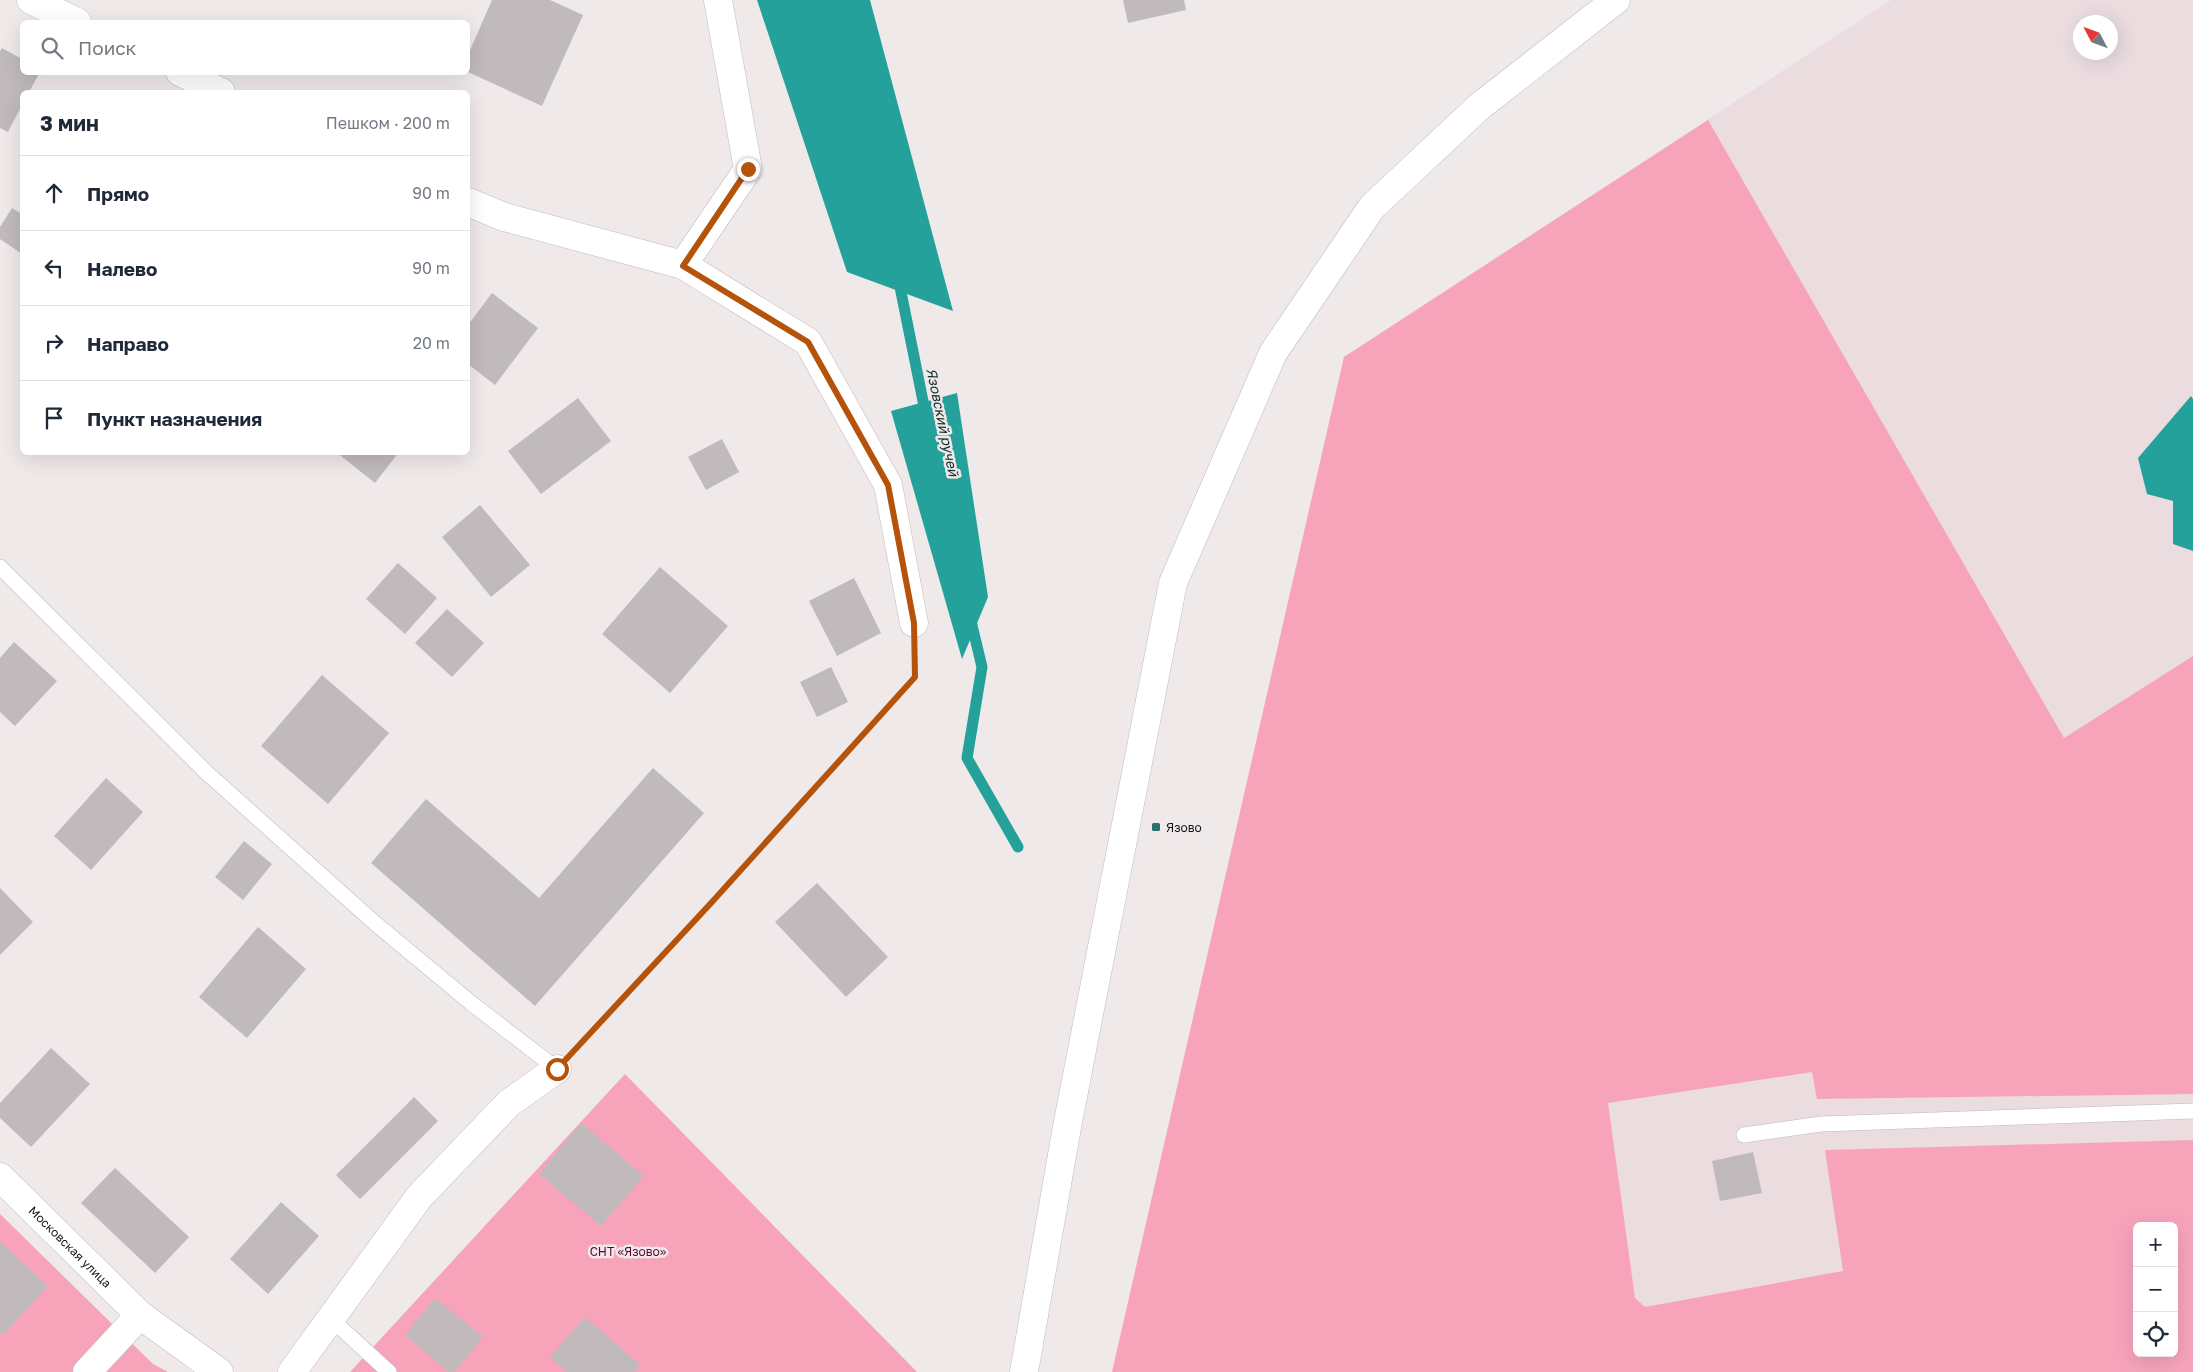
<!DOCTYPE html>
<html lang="ru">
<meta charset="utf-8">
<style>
body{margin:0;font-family:"Golos Text",sans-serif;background:#f6f6f7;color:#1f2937}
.controls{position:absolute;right:15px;bottom:15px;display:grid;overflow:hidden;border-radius:8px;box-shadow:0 5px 20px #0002}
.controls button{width:45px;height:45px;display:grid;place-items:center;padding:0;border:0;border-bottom:1px solid #e0e1e3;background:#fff;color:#1f2937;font:25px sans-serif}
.compass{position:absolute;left:2073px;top:15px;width:45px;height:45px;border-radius:50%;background:#fff;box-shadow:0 5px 20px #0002;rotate:311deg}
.stop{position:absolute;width:15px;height:15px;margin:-11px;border:4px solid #b45309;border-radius:50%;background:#fff}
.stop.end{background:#b45309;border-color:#fff;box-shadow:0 1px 5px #0008}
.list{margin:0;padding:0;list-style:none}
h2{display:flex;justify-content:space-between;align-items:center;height:65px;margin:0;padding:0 20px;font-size:21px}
h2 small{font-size:16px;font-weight:400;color:#747a83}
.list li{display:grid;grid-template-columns:32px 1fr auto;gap:15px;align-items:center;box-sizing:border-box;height:75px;padding:0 20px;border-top:1px solid #e0e1e3}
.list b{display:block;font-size:19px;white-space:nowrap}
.list em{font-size:16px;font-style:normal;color:#747a83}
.icon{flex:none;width:28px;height:28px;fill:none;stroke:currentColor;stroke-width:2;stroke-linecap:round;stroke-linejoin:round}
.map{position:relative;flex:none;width:2193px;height:1372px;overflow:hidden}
.search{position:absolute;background:#fff;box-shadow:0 5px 20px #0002;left:20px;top:20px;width:450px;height:55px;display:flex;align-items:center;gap:12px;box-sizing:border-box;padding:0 18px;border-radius:8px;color:#747a83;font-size:19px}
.panel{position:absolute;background:#fff;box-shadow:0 5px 20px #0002;left:20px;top:90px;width:450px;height:365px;border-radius:8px}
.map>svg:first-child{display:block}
.built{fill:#ebdce0;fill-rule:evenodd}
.green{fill:#f7a4bb;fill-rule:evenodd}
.water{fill:#24a19b}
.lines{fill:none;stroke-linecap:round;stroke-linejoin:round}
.stream{stroke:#24a19b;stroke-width:11}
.building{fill:#c0babc}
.service-casing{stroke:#c0babb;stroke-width:16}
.minor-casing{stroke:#c0babb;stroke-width:29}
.secondary-casing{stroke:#c0babb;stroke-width:29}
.path{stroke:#8a8687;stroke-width:3;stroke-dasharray:2.5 4;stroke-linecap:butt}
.service{stroke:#fff;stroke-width:15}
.minor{stroke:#fff;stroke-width:28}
.secondary{stroke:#fff;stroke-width:28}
.route{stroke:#b45309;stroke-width:6}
.poi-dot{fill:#28726e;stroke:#efe9ea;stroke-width:2}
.labels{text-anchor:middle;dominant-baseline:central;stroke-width:5;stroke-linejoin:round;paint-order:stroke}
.poi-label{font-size:12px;fill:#171516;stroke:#efe9ea;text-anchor:start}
.street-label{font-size:12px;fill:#171516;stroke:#efe9ea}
.park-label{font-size:12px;fill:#61032f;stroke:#efe9ea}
.water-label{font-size:14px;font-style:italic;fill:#16302e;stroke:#efe9ea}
</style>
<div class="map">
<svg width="2193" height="1372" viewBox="0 0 2193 1372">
<rect width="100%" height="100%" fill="#efe9ea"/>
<!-- built -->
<path class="built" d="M1891 0H2193V1372H1112L1344 357ZM2080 22H2110V52H2080ZM2137 1226H2174V1353H2137Z"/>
<!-- green -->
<g class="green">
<path d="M1708 120 2064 738 2193 656V1094L1817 1099 1812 1072 1608 1103 1635 1298 1645 1307 1843 1271 1825 1150 2193 1140V1372H1112L1344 357ZM2137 1226H2174V1353H2137Z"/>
<polygon points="625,1074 917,1372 350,1372"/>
<polygon points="0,1214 153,1364 168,1372 0,1372"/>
</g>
<!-- water -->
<g class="water">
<polygon points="757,0 870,0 953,311 847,272"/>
<polygon points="957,393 988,597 962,659 891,411"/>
<polygon points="2191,396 2193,399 2193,551 2173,544 2173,501 2147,494 2138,458"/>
</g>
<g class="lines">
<!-- stream -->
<g class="stream">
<polyline points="898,277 926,416"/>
<polyline points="970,617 982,667 967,758 1018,847"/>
</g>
</g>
<!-- building -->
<g class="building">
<polygon points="492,0 550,0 583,15 542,106 468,72 468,55"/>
<polygon points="1123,0 1184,0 1186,10 1128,23"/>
<polygon points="2,48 22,59 22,72 40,72 29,92 22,92 22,105 8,132 0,128 0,51"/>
<polygon points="12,208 22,214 22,254 0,239 0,227"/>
<polygon points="492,293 538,328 495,385 468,364 468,325"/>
<polygon points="578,398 611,441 541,494 508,451"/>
<polygon points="722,439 739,472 706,490 688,457"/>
<polygon points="336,452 399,452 375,483"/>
<polygon points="480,505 530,565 491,597 442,537"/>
<polygon points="398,563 437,598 405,634 366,599"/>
<polygon points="660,567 728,626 670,693 602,634"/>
<polygon points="854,578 881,633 837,656 809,601"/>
<polygon points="447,609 484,643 452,677 415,643"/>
<polygon points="14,642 57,681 15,726 0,712 0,658"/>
<polygon points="831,667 848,702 817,717 800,682"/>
<polygon points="322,675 389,733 328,804 261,746"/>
<polygon points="653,768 704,813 535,1006 371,863 426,799 539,898"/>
<polygon points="106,778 143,812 91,870 54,836"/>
<polygon points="244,841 272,864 243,900 215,877"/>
<polygon points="817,883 888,957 846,997 775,922"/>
<polygon points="0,888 33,922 0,955"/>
<polygon points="258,927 306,969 247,1038 199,997"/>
<polygon points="51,1048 90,1084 31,1147 0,1118 0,1103"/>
<polygon points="414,1097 438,1121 360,1199 336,1175"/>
<polygon points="581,1123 644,1176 601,1226 539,1174"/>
<polygon points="1753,1152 1762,1193 1720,1201 1712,1161"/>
<polygon points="115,1168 189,1237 155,1273 81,1203"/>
<polygon points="281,1202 319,1236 268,1294 230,1259"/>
<polygon points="0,1242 48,1286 3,1335 0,1332"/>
<polygon points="435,1298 483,1337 454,1372 449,1372 405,1335"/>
<polygon points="585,1317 640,1365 633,1372 567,1372 550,1357"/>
</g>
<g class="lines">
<defs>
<g id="service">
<polyline points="0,567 207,773 376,924 471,1003 557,1069"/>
<polyline points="1744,1135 1821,1124 2193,1111"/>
<polyline points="331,1319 389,1372"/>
</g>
<g id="minor">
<polyline points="31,0 77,22"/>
<polyline points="180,72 221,92"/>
<polyline points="468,202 504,217 683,265 808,342 888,485 914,623"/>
<polyline points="683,265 748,169 718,0"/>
<path id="s1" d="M0 1177 140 1315 219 1372"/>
<polyline points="87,1372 140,1315"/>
<polyline points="292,1372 419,1197 509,1103 557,1069"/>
</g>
<polyline id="secondary" points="1024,1372 1067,1127 1173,583 1273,353 1372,207 1480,106 1616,0"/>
</defs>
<!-- service casing -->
<use href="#service" class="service-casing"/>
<!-- minor casing -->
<use href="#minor" class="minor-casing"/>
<!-- secondary casing -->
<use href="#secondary" class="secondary-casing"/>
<!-- path -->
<polyline class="path" points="580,1045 712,902 915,677 915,656"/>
<!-- service -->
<use href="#service" class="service"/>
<!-- minor -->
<use href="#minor" class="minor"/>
<!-- secondary -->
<use href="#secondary" class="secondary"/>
</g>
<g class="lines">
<!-- route -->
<polyline class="route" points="557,1069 712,902 915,677 914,623 888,485 808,342 683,266 748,169"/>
</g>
<!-- markers -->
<rect class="poi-dot" x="1151" y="822" width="10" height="10" rx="2.5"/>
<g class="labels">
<!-- poi labels -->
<g class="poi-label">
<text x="1166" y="827">Язово</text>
</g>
<!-- street labels -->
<g class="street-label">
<text stroke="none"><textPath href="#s1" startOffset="99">Московская улица</textPath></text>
</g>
<!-- park labels -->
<g class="park-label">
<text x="628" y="1251">СНТ «Язово»</text>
</g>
<!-- water labels -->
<g class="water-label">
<text transform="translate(943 422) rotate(78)">Язовский ручей</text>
</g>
</g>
</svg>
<div class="controls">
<button>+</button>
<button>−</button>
<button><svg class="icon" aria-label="locate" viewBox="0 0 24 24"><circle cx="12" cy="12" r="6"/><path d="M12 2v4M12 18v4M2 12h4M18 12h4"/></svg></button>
</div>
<svg class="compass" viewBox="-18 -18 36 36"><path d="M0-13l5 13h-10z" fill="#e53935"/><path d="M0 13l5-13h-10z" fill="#747a83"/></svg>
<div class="stop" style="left:557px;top:1069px"></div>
<div class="stop end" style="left:748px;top:169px"></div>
<div class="search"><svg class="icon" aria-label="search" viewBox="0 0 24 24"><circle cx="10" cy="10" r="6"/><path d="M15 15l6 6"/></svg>Поиск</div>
<section class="panel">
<h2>3 мин<small>Пешком · 200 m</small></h2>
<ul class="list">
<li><svg class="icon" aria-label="ahead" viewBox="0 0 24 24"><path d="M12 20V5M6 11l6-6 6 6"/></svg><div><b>Прямо</b></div><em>90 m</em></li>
<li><svg class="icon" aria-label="left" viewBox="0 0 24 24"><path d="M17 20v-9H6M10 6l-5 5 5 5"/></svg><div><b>Налево</b></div><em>90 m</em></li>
<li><svg class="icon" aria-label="right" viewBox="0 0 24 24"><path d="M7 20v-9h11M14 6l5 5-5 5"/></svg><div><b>Направо</b></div><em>20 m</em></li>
<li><svg class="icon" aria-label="arrive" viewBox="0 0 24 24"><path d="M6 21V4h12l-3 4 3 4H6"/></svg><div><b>Пункт назначения</b></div></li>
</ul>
</section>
</div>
